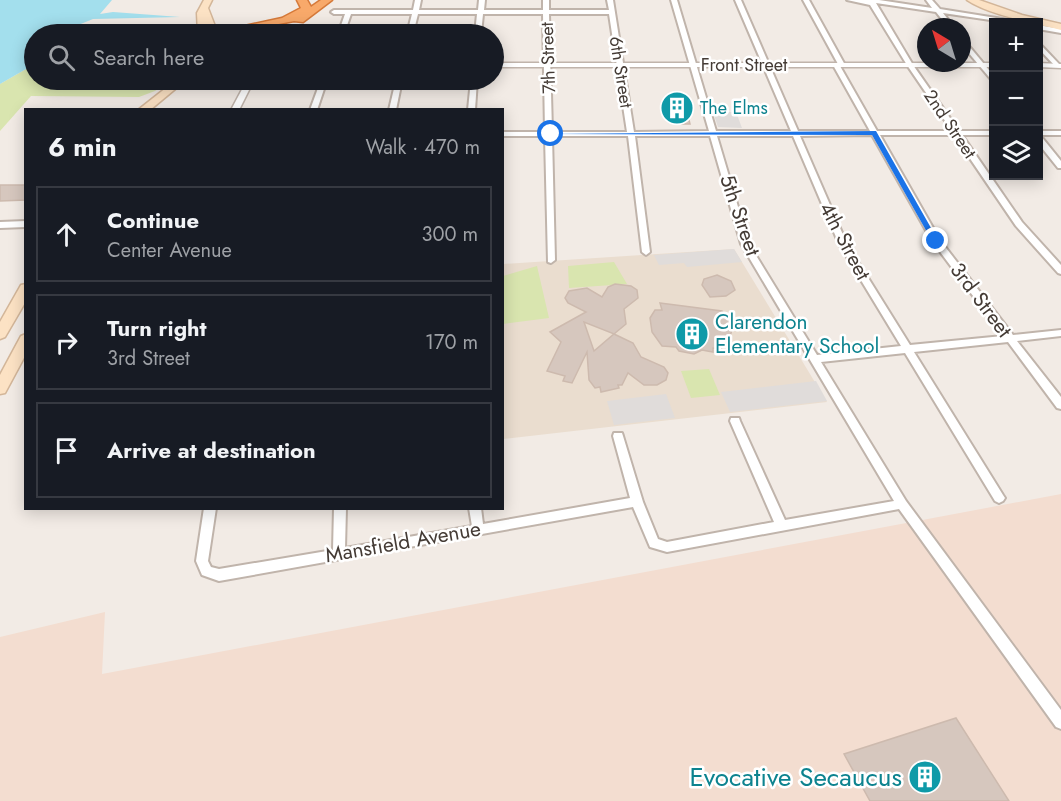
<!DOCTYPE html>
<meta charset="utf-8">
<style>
body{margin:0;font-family:Jost,sans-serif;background:#242831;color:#f1f3f6}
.controls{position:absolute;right:18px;top:18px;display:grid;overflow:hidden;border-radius:0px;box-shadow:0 3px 15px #0003}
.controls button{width:54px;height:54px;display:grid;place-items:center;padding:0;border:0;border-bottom:2px solid #363941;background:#171b24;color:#f1f3f6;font:30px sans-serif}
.compass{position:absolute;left:917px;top:18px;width:54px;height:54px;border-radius:50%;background:#171b24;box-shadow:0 3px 15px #0003;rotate:322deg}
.stop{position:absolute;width:18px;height:18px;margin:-14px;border:4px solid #1a73e8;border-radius:50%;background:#fff}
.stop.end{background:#1a73e8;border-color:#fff;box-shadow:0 2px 6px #0008}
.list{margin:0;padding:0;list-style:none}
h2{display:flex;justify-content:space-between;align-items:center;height:78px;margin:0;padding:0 24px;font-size:26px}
h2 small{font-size:20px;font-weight:400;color:#9ea1a6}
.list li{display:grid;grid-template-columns:39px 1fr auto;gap:18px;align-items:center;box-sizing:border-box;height:96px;margin:0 12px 12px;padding:0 12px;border:2px solid #363941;border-radius:0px}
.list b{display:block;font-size:22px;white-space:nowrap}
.list p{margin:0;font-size:20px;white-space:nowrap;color:#9ea1a6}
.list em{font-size:20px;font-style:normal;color:#9ea1a6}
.icon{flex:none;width:33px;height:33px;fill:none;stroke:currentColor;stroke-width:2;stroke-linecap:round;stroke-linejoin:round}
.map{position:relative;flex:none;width:1061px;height:801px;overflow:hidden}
.search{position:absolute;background:#171b24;box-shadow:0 3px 15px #0003;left:24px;top:24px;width:480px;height:66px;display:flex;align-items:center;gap:15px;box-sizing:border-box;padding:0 21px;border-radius:33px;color:#9ea1a6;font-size:22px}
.panel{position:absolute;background:#171b24;box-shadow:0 3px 15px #0003;left:24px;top:108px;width:480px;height:402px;border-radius:0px}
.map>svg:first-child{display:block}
.commercial{fill:#f3ddd0}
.education{fill:#eaddcf}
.green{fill:#d9e5af}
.parking{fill:#e0dcda}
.water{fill:#a3dfed}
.building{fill:#d6c7be;stroke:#cdbaae;stroke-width:1.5}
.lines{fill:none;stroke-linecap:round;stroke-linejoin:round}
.minor-casing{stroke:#c0b4ab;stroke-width:4}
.tertiary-casing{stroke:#c0b4ab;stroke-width:3}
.secondary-casing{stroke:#d3b699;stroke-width:3}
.motorway-casing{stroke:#d67a3a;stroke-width:3}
.minor{fill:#fff;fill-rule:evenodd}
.tertiary{fill:#fff;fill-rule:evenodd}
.secondary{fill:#fce2c4;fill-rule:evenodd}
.motorway{fill:#f8a96a;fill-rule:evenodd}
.route{fill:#1a73e8}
.labels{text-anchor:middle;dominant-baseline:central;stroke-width:5;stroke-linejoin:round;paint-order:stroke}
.far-street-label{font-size:18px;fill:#443b35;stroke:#fff}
.far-culture-label{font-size:18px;fill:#0d838f;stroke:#fff;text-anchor:start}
.street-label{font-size:21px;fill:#443b35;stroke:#fff}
.culture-label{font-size:21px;fill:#0d838f;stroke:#fff;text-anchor:start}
.near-culture-label{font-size:26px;fill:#0d838f;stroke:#fff;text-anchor:end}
</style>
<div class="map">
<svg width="1061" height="801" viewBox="0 0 1061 801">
<rect width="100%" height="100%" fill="#f2ebe5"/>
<!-- commercial -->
<polygon class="commercial" points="1061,494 1061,801 0,801 0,637 105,612 102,674"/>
<!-- education -->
<polygon class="education" points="734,249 827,402 503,439 503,264"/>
<!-- green -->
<g class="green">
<polygon points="33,65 34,80 171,80 155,91 139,97 31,96 0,131 0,84"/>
<polygon points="614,262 627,284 569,288 568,266"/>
<polygon points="537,266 549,318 503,324 503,276"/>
<polygon points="709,369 720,395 691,398 681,371"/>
</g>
<!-- parking -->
<g class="parking">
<polygon points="713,112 736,112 742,128 718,127"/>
<polygon points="734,249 742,262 687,267 684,263 659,265 654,255"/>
<polygon points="816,381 827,401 730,412 721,392"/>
<polygon points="666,394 675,418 614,425 607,401"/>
</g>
<!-- water -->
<polygon class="water" points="0,0 112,0 100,14 113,12 180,17 93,19 56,34 34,34 34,51 26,60 33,65 0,84"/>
<!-- building -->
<g class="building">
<polygon points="668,99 684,99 690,124 678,124 672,120"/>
<polygon points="0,185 26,185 26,200 0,201"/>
<polygon points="717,275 731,281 735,290 726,296 710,297 702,285 704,279"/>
<polygon points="615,284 631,286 637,290 638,298 624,309 626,324 614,334 584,322 594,351 614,334 633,343 641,357 664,367 668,373 666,380 657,385 644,385 628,373 622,385 618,385 619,388 601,392 600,387 595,388 589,380 587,352 572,383 563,381 565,376 547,371 561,342 550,332 586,312 568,303 565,298 569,291 587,288 602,297 608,287"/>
<polygon points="660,303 722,311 733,326 728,344 720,349 713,348 713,352 702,350 694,354 679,351 676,347 662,346 652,332 650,318 655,310 662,310"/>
<polygon points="956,718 1009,801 870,801 844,754"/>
</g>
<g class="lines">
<defs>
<g id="minor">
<path d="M415 0H421L419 10H478L479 0H485L484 10H543V0H549V10H609L607 0H613L634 132 709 131 671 0H677L716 131H791L735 0H741L798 131H870L833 65 838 64 803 0H809L845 65 840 66 877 131H952L907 65 870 5 847 0H879L932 8 926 0H932L940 9 1015 21 1016 22H1004L943 13 954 27H948L936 12 876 3 913 65 959 131H994V135H962L1022 222 1061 265V274L1058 273 1016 226 954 135H880L940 240 1013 335 1061 330V336L1017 341 1061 397V409L1057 408 1008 342 914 352 1003 495 1005 498 1003 501 999 503 995 501 905 353 821 362 906 501 1061 710V729L1056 727 899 509 667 552 650 547 633 507 219 581 202 575 196 561 204 508H216L208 561 211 567 219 569 333 550 334 508H346L345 548 472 526 469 508H481L483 524 630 498 613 436 614 433H622L623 436 643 502 658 539 667 542 774 522 730 421 731 418H739L740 421 785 520 894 501 741 244 710 136H635L650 252 646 255 642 252 628 136H552L555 260 551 263 548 262 545 136H502V132H545L543 14H483L481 34H475L477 14H418L413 34H407L412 14H351L344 34H338L345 14H334L331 12 334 10H413ZM549 14H609L627 132H552ZM872 135 932 241 1003 336 910 345 847 244 800 136ZM717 136H793L839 244 901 346 817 355 749 244Z"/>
<polygon points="1038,25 1061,29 1061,33 1038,29"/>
<polygon points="962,39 964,40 994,76 994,83 962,45"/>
<polygon points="1038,42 1060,65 1060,67 1056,67 1038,48"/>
<polygon points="321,80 327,80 317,110 310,110"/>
<polygon points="396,80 402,80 396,110 389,110"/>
<polygon points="471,80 477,80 475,110 468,110"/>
<polygon points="1038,131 1061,131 1061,135 1040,135 1061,161 1061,168 1058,168 1038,143"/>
<polygon points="26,221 26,227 0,228 0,222"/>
</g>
<g id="tertiary">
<rect x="494" y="63" width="500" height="4"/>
<polygon points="1038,63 1061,64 1061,68 1038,67"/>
<polygon points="247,80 254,80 239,110 231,110"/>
</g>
<g id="secondary">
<polygon points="204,0 212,0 208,8 218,34 210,34 206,25 206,34 198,34 197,13"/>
<path d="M967 0H979L1022 15 1061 24V30C1035 23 989 15 967 0Z"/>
<polygon points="176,80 186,80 150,110 138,110"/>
<polygon points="26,284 26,301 5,337 0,339 0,322 21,285"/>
<polygon points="26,334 26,354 5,393 0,394 0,375 21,336"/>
</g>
<g id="motorway">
<polygon points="297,0 307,0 311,7 321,0 332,0 303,22 294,21 227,34 207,34 282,18 301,8"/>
<polygon points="191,80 204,80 193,88 185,88 183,86"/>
</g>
</defs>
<!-- minor casing -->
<use href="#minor" class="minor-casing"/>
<!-- tertiary casing -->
<use href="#tertiary" class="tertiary-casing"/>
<!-- secondary casing -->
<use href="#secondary" class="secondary-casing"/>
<!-- motorway casing -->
<use href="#motorway" class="motorway-casing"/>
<!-- minor -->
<use href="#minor" class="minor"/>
<!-- tertiary -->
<use href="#tertiary" class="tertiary"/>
<!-- secondary -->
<use href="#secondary" class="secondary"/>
<!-- motorway -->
<use href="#motorway" class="motorway"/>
</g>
<!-- route -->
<polygon class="route" points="876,131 939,242 932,241 872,135 547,134"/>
<!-- icons -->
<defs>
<symbol id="building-disc" viewBox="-11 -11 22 22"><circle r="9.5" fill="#0f9aa8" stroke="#fff"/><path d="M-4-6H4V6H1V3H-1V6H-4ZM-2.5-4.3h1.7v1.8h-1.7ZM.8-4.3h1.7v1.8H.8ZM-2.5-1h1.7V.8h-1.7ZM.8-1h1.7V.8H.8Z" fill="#fff"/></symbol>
</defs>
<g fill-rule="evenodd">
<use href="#building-disc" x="658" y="89" width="38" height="38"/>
<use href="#building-disc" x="673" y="315" width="38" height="38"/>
<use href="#building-disc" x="906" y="758" width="38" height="38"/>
</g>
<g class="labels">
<!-- far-street labels -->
<g class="far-street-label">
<text transform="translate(548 58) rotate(-92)">7th Street</text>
<text x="744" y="65">Front Street</text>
<text transform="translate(621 72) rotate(81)">6th Street</text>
<text transform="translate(950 124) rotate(56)">2nd Street</text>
</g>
<!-- far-culture labels -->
<g class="far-culture-label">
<text x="700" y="108">The Elms</text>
</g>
<!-- street labels -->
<g class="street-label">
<text transform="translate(740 215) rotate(71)">5th Street</text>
<text transform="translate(845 241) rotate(62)">4th Street</text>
<text transform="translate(981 300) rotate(53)">3rd Street</text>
<text transform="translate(403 542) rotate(-10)">Mansfield Avenue</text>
</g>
<!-- culture labels -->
<g class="culture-label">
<text x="715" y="322">Clarendon<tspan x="715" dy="24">Elementary School</tspan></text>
</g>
<!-- near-culture labels -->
<g class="near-culture-label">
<text x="902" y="777">Evocative Secaucus</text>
</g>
</g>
</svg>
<div class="controls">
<button>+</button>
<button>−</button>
<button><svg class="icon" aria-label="layers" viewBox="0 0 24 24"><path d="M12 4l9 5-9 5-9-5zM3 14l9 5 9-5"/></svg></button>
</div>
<svg class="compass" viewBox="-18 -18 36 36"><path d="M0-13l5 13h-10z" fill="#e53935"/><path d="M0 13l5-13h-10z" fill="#9ea1a6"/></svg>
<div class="stop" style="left:551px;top:134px"></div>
<div class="stop end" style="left:936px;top:241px"></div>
<div class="search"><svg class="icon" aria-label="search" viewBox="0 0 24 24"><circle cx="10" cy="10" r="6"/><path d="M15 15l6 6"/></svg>Search here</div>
<section class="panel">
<h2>6 min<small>Walk · 470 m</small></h2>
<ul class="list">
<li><svg class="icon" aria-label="ahead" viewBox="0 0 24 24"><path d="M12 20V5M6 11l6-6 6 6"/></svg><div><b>Continue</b><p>Center Avenue</p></div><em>300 m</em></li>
<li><svg class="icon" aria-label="right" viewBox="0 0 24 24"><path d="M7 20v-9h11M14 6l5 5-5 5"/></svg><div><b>Turn right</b><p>3rd Street</p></div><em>170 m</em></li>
<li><svg class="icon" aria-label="arrive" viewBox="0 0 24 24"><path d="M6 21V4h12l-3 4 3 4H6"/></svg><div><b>Arrive at destination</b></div></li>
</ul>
</section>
</div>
